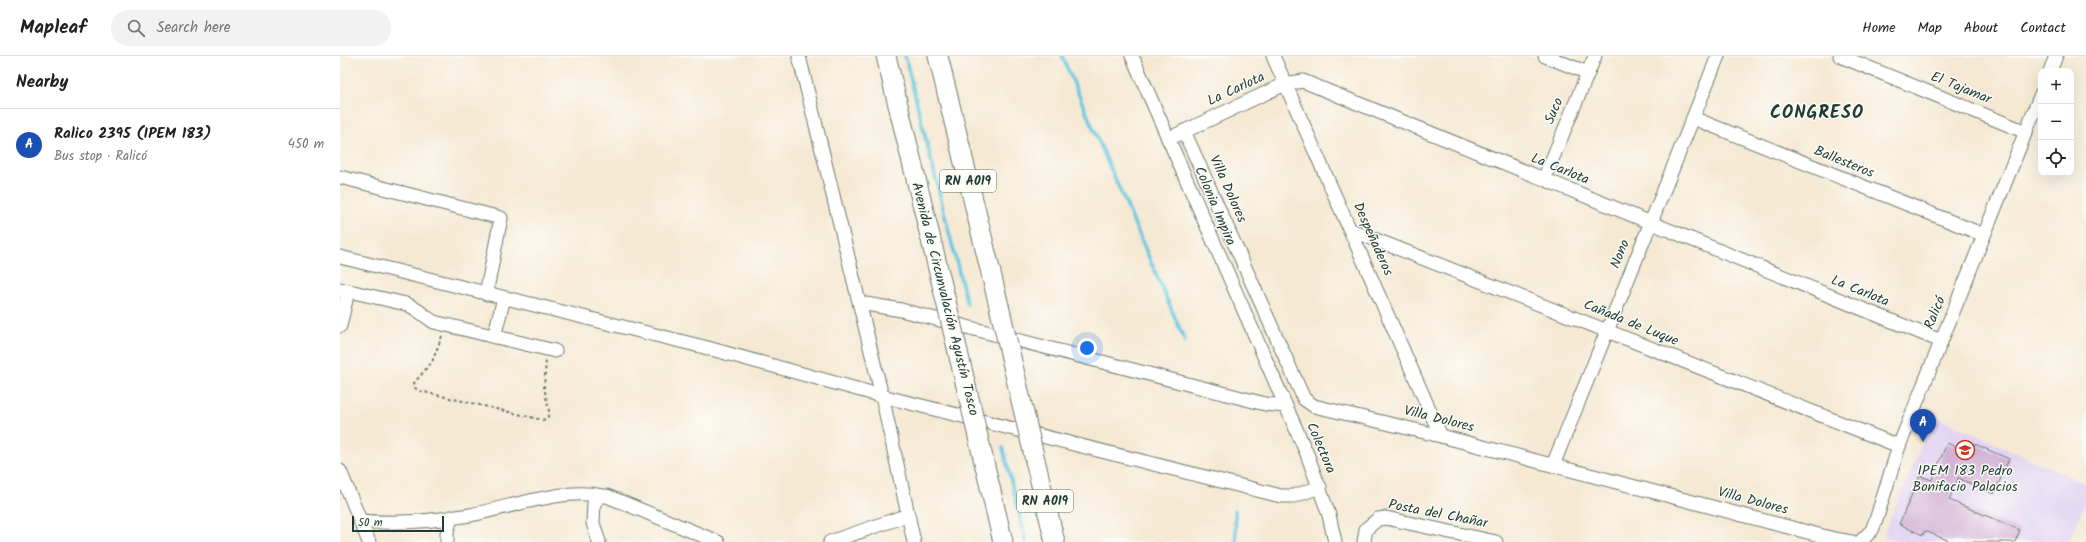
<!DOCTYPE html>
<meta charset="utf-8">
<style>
body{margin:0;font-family:Kalam,sans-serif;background:#f2f2f2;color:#222}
.controls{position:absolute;right:12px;top:12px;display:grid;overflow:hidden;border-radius:8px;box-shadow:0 4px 16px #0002}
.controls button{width:36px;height:36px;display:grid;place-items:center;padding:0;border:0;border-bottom:1px solid #e0e0e0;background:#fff;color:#222;font:20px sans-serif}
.scale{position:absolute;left:12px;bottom:10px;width:92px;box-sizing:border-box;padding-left:4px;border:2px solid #1f3d34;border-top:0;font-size:11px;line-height:14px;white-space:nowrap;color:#1f3d34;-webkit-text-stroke:3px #fdfcf7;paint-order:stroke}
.you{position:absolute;left:747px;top:292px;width:14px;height:14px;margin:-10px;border:3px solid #fff;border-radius:50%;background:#1a73e8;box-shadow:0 0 0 6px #1a73e833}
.badge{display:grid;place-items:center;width:26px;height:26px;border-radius:50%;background:#111827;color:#fff;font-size:13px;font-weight:700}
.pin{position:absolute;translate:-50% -33px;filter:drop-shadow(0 1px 2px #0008)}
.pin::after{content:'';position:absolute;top:21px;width:14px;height:12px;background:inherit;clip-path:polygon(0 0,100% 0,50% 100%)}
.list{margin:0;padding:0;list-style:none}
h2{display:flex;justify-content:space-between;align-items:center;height:52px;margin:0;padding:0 16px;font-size:17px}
h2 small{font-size:13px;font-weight:400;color:#767676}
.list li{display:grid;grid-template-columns:26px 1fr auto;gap:12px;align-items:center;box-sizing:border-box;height:72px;padding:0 16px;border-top:1px solid #e0e0e0}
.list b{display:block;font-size:15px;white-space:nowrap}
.list p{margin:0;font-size:13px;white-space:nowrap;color:#767676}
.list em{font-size:13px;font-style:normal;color:#767676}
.icon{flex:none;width:22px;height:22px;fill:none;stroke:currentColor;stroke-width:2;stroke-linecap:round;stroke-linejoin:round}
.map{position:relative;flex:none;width:1746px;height:486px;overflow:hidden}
header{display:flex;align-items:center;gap:24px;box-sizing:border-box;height:56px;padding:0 20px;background:#fff;border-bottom:1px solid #e0e0e0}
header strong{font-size:19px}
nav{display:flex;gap:22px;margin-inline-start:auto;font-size:14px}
.search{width:280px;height:36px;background:#f2f2f2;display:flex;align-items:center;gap:10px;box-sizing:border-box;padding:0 14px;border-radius:22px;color:#767676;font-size:15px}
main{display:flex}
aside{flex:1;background:#fff}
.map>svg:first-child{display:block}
.built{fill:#e2d4f3}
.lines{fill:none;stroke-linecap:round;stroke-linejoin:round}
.stream{stroke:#63c7e0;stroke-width:3.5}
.building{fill:#d3b2d6}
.minor-casing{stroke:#6a796c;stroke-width:15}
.highway-casing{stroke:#6a796c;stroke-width:21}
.path{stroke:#6a796c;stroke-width:2;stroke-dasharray:3 3;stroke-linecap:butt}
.minor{stroke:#fff;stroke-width:13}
.highway{stroke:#fff;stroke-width:19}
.highway-bridge-casing{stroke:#6a796c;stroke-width:21;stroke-linecap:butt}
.highway-bridge{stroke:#fff;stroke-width:19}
.labels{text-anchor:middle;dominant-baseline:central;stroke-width:3;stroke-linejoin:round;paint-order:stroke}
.shield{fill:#fdfcf7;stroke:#62766e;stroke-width:1}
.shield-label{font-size:13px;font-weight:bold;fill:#1f3d34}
.street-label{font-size:14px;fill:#1f3d34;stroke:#fdfcf7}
.poi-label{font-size:14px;fill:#1f3d34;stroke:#fdfcf7}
.district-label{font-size:18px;font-weight:bold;letter-spacing:1px;fill:#1f3d34;stroke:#fdfcf7}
</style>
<header>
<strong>Mapleaf</strong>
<div class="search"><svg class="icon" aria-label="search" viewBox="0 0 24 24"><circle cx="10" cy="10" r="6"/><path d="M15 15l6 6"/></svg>Search here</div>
<nav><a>Home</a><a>Map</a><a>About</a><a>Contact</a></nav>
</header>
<main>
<aside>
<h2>Nearby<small></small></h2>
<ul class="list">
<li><span class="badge" style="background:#1a4fb4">A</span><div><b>Ralico 2395 (IPEM 183)</b><p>Bus stop · Ralicó</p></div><em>450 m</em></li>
</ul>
</aside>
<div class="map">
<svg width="1746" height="486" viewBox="0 0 1746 486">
<rect width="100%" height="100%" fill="#fdfcf7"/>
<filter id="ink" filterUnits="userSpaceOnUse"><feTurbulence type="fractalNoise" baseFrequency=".025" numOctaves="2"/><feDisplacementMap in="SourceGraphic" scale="8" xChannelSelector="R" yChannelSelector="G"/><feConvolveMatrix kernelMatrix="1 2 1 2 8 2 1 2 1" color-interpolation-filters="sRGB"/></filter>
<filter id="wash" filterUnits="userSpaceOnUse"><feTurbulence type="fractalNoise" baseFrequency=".012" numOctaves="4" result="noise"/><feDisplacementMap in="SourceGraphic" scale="16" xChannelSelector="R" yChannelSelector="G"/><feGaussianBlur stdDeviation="0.9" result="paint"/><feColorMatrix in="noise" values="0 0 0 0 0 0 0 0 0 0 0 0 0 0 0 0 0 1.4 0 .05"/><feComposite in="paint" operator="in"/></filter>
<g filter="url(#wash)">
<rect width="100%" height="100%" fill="#f5e9d3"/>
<!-- built -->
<polygon class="built" points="1594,360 1746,428 1746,444 1729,486 1566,486 1543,480"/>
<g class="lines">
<!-- stream -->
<g class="stream">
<polyline points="565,0 627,248"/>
<polyline points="722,0 845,285"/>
<polyline points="663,392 686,486"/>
<polyline points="895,454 896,486"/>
</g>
</g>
<g id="blocks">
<!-- building -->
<polygon class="building" points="1630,386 1669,403 1654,438 1618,422 1609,444 1680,474 1675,486 1612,486 1585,475 1583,479 1559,468 1580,420 1592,424 1607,387 1626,395"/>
</g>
</g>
<g filter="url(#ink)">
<use href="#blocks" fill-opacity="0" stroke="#6a796c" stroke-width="1"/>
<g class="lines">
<defs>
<g id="minor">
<polyline points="459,0 542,340 574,486"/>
<polyline points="792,0 967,398 989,459 995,486"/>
<polyline points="933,0 1101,380"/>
<polyline points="1205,0 1248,17"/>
<polyline points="1500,0 1686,76"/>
<polyline points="1710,15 1716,0"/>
<polyline points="1353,62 1644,179"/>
<polyline points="844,75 964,343 974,350 1101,380 1494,483 1512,486"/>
<polyline points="828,83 945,28 963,25 1601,285"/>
<polyline points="0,121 161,162 146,238"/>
<polyline points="1204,123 1255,0"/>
<polyline points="1011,174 1559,390"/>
<polyline points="0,201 364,291 542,340 941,440 954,440 980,431"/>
<path d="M0 233 66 248C77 252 84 260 94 266L215 295"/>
<polyline points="520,247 561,254 925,348 945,350"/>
<polyline points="0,270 8,235"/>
<polyline points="154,281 164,242"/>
<polyline points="1213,409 1378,0"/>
<polyline points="0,415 29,486"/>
<path d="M20 465C56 468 94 465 130 459 167 452 226 431 261 440"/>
<polyline points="107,486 107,477 111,461"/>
<polyline points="259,486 253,467 254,447 261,440 267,440 378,486"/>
<polyline points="490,486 568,459"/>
<polyline points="1024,486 1026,473 1038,463 1046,462 1156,486"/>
<polyline points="1520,486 1532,474 1536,464 1559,390 1701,38"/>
</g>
<g id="highway">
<polyline points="546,0 604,237"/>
<polyline points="598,0 659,250"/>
<polyline points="640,389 663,486"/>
<polyline points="695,404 715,486"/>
</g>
</defs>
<!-- minor casing -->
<use href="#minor" class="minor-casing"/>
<!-- highway casing -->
<use href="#highway" class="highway-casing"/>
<!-- path -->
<polyline class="path" points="102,280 92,306 74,327 75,332 80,335 203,364 208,361 209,355 204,331 206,305"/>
<!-- minor -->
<use href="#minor" class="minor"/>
<!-- highway -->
<use href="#highway" class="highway"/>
<defs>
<g id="highway-bridge">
<polyline points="604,237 640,389"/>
<polyline points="659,250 695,404"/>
</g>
</defs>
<!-- highway-bridge casing -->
<use href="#highway-bridge" class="highway-bridge-casing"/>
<!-- highway-bridge -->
<use href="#highway-bridge" class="highway-bridge"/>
</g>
</g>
<!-- icons -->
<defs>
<symbol id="school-ring" viewBox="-11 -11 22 22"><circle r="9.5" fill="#fdfcf7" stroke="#c8321e" stroke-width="1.5"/><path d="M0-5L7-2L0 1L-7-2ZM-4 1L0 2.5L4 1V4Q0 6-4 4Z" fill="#c8321e"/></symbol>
</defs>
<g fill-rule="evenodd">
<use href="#school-ring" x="1614" y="383" width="22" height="22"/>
</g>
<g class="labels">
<!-- shield labels -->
<g class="shield">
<rect x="600" y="114" width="56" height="22" rx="3"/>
<rect x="677" y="434" width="56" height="22" rx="3"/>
</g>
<g class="shield-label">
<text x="628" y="125">RN A019</text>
<text x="705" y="445">RN A019</text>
</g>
<!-- street labels -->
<g class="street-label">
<text transform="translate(1621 32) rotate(22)">El Tajamar</text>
<text transform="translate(896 33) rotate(-25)">La Carlota</text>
<text transform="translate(1214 55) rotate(-67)">Suco</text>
<text transform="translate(1504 106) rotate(22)">Ballesteros</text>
<text transform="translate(1220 113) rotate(22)">La Carlota</text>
<text transform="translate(888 133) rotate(66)">Villa Dolores</text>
<text transform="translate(875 150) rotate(67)">Colonia Impira</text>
<text transform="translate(1033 183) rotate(66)">Despeñaderos</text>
<text transform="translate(1280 198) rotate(-68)">Nono</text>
<text transform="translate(1520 235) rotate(22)">La Carlota</text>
<text transform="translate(605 243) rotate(76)">Avenida de Circunvalación Agustín Tosco</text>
<text transform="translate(1595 257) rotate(-68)">Ralicó</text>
<text transform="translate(1291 267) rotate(22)">Cañada de Luque</text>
<text transform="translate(1099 363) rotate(14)">Villa Dolores</text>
<text transform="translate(981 392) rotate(67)">Colectora</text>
<text transform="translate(1413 445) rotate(15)">Villa Dolores</text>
<text transform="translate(1098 458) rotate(11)">Posta del Chañar</text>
</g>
<!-- poi labels -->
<g class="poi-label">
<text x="1625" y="415">IPEM 183 Pedro<tspan x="1625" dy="16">Bonifacio Palacios</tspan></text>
</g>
<!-- district labels -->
<g class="district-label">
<text x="1477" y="57">CONGRESO</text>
</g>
</g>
</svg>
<div class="controls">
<button>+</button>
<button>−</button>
<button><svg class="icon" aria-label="locate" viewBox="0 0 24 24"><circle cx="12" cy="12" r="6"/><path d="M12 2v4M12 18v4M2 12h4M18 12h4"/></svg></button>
</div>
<div class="scale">50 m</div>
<div class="you"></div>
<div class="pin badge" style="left:1583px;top:386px;background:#1a4fb4">A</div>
</div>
</main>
